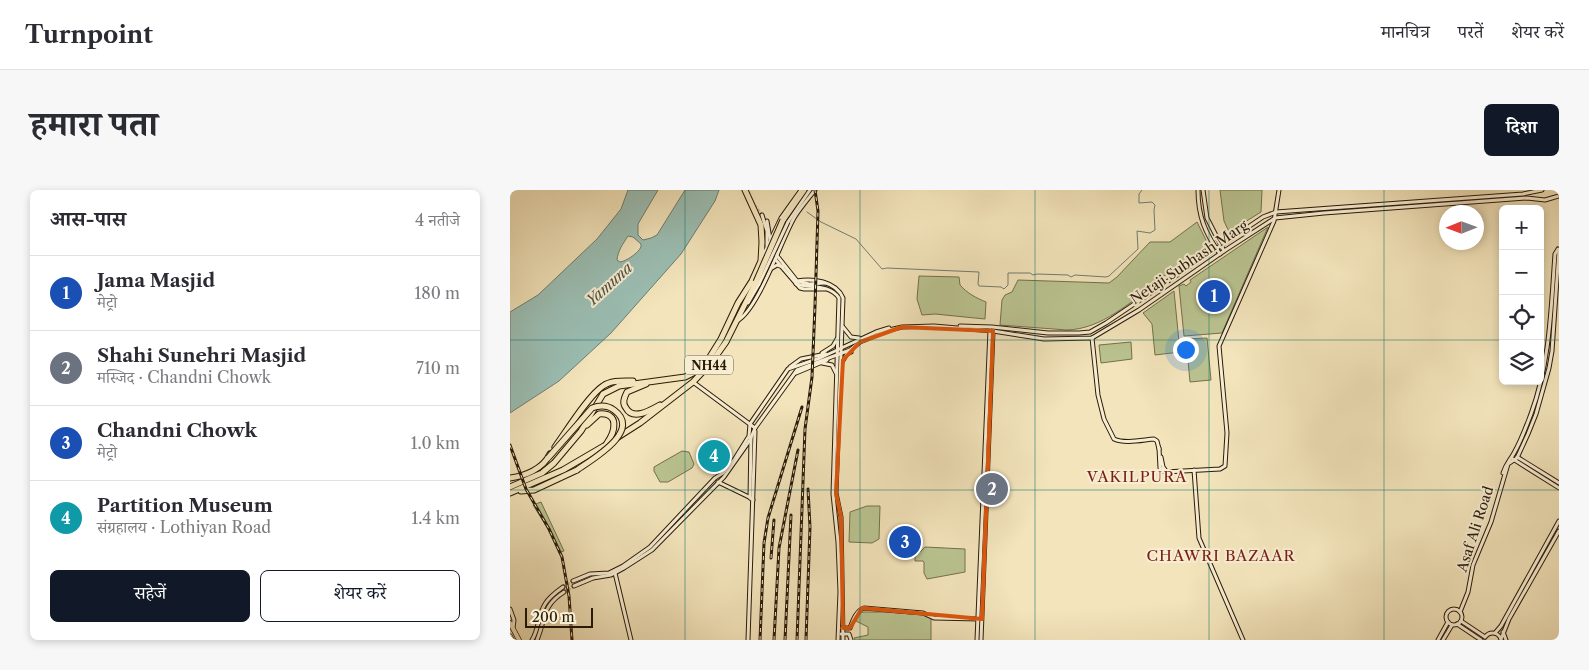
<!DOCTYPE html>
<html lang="hi">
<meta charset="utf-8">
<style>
body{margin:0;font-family:"Libre Caslon Text","Noto Serif Devanagari",serif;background:#f7f7f7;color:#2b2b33}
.controls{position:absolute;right:15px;top:15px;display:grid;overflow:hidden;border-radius:8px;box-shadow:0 2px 8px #0003}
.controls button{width:45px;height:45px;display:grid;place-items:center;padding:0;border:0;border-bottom:1px solid #e1e1e2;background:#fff;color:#2b2b33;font:25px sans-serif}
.compass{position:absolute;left:929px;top:15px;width:45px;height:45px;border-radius:50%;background:#fff;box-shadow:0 2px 8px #0003;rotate:269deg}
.scale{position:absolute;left:15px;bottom:12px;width:68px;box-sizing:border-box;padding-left:5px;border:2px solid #2a1b08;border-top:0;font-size:14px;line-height:18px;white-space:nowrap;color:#2a1b08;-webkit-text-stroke:4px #f7edd3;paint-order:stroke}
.you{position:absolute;left:675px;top:159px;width:18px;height:18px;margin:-12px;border:4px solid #fff;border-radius:50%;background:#1a73e8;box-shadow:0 0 0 8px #1a73e833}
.badge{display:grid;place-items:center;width:32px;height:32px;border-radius:50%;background:#111827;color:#fff;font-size:16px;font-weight:700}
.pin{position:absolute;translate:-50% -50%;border:2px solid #fff;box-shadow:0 1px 5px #0006}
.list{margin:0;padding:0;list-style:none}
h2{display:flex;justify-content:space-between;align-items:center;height:65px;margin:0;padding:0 20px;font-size:21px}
h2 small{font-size:16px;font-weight:400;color:#7c7c81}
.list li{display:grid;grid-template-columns:32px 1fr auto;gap:15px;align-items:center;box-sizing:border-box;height:75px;padding:0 20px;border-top:1px solid #e1e1e2}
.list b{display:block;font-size:19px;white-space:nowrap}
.list p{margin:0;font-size:16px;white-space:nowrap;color:#7c7c81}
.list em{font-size:16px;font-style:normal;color:#7c7c81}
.actions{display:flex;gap:10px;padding:15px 20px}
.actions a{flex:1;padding:11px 0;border:1px solid #111827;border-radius:8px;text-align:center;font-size:18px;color:#111827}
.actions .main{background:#111827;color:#fff}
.icon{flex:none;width:28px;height:28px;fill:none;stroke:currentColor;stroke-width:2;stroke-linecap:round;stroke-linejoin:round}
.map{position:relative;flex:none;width:1049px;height:450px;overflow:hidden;border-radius:8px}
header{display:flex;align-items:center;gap:30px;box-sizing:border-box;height:70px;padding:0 25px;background:#fff;border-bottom:1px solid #e1e1e2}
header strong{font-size:24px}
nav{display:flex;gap:28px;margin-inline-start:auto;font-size:18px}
.intro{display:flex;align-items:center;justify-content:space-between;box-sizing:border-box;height:120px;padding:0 30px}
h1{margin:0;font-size:35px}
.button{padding:12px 22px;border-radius:8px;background:#111827;color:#fff;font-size:18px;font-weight:700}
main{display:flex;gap:30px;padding:0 30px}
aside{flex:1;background:#fff;border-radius:8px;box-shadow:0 2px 8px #0003}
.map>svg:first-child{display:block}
.green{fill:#bac491;stroke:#72704c}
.water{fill:#9bbeb3;stroke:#6e7d6f;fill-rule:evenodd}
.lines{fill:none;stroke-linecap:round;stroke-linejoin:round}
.stream{stroke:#6e7d6f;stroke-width:1}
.secondary-tunnel{stroke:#cbbc97;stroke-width:3;stroke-dasharray:3 1.5;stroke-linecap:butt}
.secondary-casing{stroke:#2a1b08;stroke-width:5}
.primary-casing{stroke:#2a1b08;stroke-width:5.5}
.highway-casing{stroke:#2a1b08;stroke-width:7}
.secondary{stroke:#f7edd3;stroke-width:3}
.primary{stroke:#f3e4bb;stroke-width:4}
.highway{stroke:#f3e4bb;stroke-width:5}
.rail-casing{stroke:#2a1b08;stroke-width:3}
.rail{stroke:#f7edd3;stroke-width:1;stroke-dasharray:4;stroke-linecap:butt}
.secondary-bridge-casing{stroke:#2a1b08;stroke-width:5;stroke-linecap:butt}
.highway-bridge-casing{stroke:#2a1b08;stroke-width:7;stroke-linecap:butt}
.secondary-bridge{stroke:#f7edd3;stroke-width:3}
.highway-bridge{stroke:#f3e4bb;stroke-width:5}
.marked{fill:none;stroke:#de560c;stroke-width:4;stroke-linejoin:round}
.grid{fill:none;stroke:#0f766e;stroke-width:1;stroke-opacity:0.55}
.labels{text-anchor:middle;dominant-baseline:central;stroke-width:4;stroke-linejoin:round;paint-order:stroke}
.shield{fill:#f7edd3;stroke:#685a45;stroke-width:1}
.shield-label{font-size:12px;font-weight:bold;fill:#2a1b08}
.street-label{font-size:14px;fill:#2a1b08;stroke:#f7edd3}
.water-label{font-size:15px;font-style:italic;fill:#525444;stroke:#f7edd3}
.neighbourhood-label{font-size:15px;letter-spacing:1px;fill:#7a1f14;stroke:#f7edd3}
</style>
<header>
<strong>Turnpoint</strong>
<nav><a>मानचित्र</a><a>परतें</a><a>शेयर करें</a></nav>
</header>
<div class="intro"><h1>हमारा पता</h1><a class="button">दिशा</a></div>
<main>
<aside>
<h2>आस-पास<small>4 नतीजे</small></h2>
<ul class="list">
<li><span class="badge" style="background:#1a4fb4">1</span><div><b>Jama Masjid</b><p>मेट्रो</p></div><em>180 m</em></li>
<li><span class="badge" style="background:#6b7280">2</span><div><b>Shahi Sunehri Masjid</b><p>मस्जिद · Chandni Chowk</p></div><em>710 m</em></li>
<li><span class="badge" style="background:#1a4fb4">3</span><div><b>Chandni Chowk</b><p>मेट्रो</p></div><em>1.0 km</em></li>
<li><span class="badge" style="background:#0f9aa8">4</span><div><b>Partition Museum</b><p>संग्रहालय · Lothiyan Road</p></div><em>1.4 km</em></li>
</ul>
<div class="actions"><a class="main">सहेजें</a><a>शेयर करें</a></div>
</aside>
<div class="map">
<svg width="1049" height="450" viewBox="0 0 1049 450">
<rect width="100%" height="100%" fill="#f3e4bb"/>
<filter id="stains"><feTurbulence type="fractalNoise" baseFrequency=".004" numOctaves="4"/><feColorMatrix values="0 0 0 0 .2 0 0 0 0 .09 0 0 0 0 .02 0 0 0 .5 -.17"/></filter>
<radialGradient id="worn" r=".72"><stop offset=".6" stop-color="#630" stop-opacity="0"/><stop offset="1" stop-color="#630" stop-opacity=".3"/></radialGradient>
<!-- green -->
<g class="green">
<polygon points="710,0 752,0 751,22 719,42 714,31"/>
<path d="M687 32 696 50 694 61 646 91 647 93C620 112 592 139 557 140L490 135 492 110 495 105 502 102 508 90 599 93 607 87 640 52H660Z"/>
<polygon points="758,37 712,143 674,146 669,96 674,94 676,96 681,92 680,90"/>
<path d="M409 86 449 87 450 95C457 103 466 108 476 112L475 129 425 124 412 125 407 109Z"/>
<polygon points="664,101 670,162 645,165 642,134 633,123"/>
<polygon points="697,148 701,190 680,192 676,149"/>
<polygon points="621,152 622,169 591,173 589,155"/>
<polygon points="172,261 179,262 184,274 182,278 158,292 150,292 144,281 144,277"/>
<polygon points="31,312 54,361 50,362 38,339 23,315"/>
<polygon points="357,316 370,316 369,349 362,353 339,352 340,322"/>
<polygon points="415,357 455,359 455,382 417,389 414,383 414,372 413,371 405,371 405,367"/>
<polygon points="375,422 414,425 421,428 421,450 345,450 344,448 358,445 358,437 346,431 349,424 353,422"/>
</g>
<!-- water -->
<path class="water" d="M118 0H148L128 34V45L133 50 141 48 147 45 175 0H209L205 11 171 64 101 143 49 191 0 223V122L28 105 87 49 111 19ZM118 46 123 47 131 54V57C128 63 117 71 110 72L107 70C108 60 113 54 118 46Z"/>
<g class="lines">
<!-- stream -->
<polyline class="stream" points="297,22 311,32 346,49 372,79 377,78 469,82 468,94 469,96 491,97 494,99 498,95 498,83 520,83 523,85 527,84 558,85 561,87 565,85 596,87 599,86 628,59 627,41 640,43 645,40 644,20 645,15 642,12 629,13 629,4 632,0"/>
<!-- secondary-tunnel -->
<g class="secondary-tunnel">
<polyline points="242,12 252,25"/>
<polyline points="53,397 63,391"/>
<polyline points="54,402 64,396"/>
</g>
<defs>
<g id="secondary">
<path d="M688 0C688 26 695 43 710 64"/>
<polyline points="693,0 697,28 714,61"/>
<polyline points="252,25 257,41 257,56"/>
<polyline points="257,31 260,49"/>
<polyline points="278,32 300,0"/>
<polyline points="261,55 268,67 287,91 299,94 315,93"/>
<polyline points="253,66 271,28 291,0"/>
<polyline points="265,69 290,98 294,99 315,99"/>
<polyline points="262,78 267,75 273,77"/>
<path d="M287 91C302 88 326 91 333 108L326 303 331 327 333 450"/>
<path d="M286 94C300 98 320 94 329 108L323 304 328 352 330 402 328 450"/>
<polyline points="238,113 249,94"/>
<path d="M227 131C248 120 271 51 284 28 290 18 298 9 305 0"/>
<polyline points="450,136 482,137 538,143 569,143 580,142 596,133 753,27 766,22 1013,4 1032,0"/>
<polyline points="333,137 341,147 349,148"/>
<path d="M582 148 588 205 594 229 604 249C615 254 632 250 644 249L647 251 649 259"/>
<polyline points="312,163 323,156 327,149"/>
<polyline points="332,172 337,164 341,162"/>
<polyline points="312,173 322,175 326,183"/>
<polyline points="280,177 291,169 316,164"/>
<polyline points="286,183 317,170"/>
<polyline points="183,192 245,238"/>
<polyline points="241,247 240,308 243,310"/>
<polyline points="649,258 650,278 655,282 710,279 715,276 717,243 709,156 764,31 769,0"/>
<polyline points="651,267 653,277 656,281"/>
<polyline points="1007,267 1049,293"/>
<polyline points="1003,269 1049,298"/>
<polyline points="684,280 689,348 733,450"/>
<path d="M993 283C997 272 999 272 1004 263 1011 251 1016 237 1021 224 1040 173 1041 118 1045 64L1048 59"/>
<polyline points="208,292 241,308"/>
<polyline points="105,383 121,450"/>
<polyline points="63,391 80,384 99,383 113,376 140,357 205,288 213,283 224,270 239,246 240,234 278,179 310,168 366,142 379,138"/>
<polyline points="64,396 83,388 101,385 114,378 142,360 214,287 240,250 245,238 287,180 340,160 350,152 379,140 392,137 424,136 483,141 534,149 582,148 629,120 714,61 765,28 814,23 1017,8 1035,10 1049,6"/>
<polyline points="0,419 4,430 3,438"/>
<circle cx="944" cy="427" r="8"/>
<polyline points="950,422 958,402 963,375 981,332 998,274 1007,268 1018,244 1026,224 1039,178 1042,161 1049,60"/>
<polyline points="951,431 975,447"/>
<polyline points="947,434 971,450"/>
<path d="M332 438H340C343 430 346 421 354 418L413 423 424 428 469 429"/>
<polyline points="993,442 996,450"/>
<polyline points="985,443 991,436 1049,331"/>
<polyline points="331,444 339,444 341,450"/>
<path d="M975 447C980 441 988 442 991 449"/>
<polyline points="991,449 999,429 1049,341"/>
<path d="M22 450C29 439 28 425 35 414 39 407 46 402 53 397"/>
<path d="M27 450C36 428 32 416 54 402"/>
<polyline points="238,450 245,241"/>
<polyline points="467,450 480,140"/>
<polyline points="471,450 483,141"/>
<polyline points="928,450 938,432"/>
<polyline points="933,450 942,435"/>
</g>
<g id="primary">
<polyline points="0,433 9,450"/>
<polyline points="0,446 2,450"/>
</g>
<g id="highway">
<polyline points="273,30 294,0"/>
<path d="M136 194 117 202C114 208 112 213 116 218 123 231 141 220 150 215"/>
<path d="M77 235 89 224C110 222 105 242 97 253"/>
<path d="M45 257C56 242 78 206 93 196 101 190 113 191 123 191"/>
<path d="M0 288C15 286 33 279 40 264"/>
<polyline points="0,297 32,283 44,273 71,241 93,204 109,196 175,187 187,181 196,173 211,149 228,113 242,91 251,71 252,52 251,35 235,0"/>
<polyline points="11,301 24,300 67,280"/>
<polyline points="0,303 53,280 94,256 130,233 183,192 201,173 216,152 246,92"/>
</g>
</defs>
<!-- secondary casing -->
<use href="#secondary" class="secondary-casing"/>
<!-- primary casing -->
<use href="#primary" class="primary-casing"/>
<!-- highway casing -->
<use href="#highway" class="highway-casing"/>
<!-- secondary -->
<use href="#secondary" class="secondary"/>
<!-- primary -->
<use href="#primary" class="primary"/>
<!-- highway -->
<use href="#highway" class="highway"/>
<defs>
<g id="rail">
<polyline points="0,255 16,299 39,339 52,367 59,406 62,450"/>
<polyline points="261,368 264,330"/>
<polyline points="250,450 254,353 258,328 292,217"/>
<polyline points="264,450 269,358 288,260"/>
<polyline points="275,450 281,325"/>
<polyline points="287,450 295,239 302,187 305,116 308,21 305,0"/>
<polyline points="296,450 300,337 298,299"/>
</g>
</defs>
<!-- rail casing -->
<use href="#rail" class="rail-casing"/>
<!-- rail -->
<use href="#rail" class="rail"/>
<defs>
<polyline id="secondary-bridge" points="249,94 278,32"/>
<g id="highway-bridge">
<polyline points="246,92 273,30"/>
<path d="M38 268 82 218C90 215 97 215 104 220 133 241 81 270 67 280"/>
</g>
</defs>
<!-- secondary-bridge casing -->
<use href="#secondary-bridge" class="secondary-bridge-casing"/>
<!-- highway-bridge casing -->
<use href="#highway-bridge" class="highway-bridge-casing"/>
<!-- secondary-bridge -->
<use href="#secondary-bridge" class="secondary-bridge"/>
<!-- highway-bridge -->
<use href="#highway-bridge" class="highway-bridge"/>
</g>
<!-- marked area -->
<path class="marked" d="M392 137 483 141 472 429 352 418 340 438H333L331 327 326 303 333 170 350 152Z"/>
<!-- grid -->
<path class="grid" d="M175 0V450M350 0V450M525 0V450M699 0V450M874 0V450M0 150H993M1030 150H1049M0 300H1049"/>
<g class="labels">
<!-- shield labels -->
<rect class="shield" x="175" y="165.5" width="48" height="19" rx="4"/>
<g class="shield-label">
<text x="199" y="175">NH44</text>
</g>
<!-- street labels -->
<g class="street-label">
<text transform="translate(679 72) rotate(-34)">Netaji Subhash Marg</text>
<text transform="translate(965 339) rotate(-72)">Asaf Ali Road</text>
</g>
<!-- water labels -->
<g class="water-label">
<text transform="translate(99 94) rotate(-42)">Yamuna</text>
</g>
<!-- neighbourhood labels -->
<g class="neighbourhood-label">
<text x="627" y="286">VAKILPURA</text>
<text x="711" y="365">CHAWRI BAZAAR</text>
</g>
</g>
<rect width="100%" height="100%" filter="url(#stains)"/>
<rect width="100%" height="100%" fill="url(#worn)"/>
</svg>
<div class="controls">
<button>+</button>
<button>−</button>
<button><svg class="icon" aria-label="locate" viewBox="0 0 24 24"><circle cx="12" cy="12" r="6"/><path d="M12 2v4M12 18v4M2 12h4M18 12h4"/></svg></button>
<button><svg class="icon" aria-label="layers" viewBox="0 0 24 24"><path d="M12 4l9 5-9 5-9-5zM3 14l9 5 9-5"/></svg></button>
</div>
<svg class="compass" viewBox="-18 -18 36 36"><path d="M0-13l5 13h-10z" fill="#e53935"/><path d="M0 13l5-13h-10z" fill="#7c7c81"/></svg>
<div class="scale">200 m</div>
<div class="you"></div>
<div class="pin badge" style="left:704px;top:106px;background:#1a4fb4">1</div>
<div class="pin badge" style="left:482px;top:299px;background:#6b7280">2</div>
<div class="pin badge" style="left:395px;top:352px;background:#1a4fb4">3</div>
<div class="pin badge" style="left:204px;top:266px;background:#0f9aa8">4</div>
</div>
</main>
